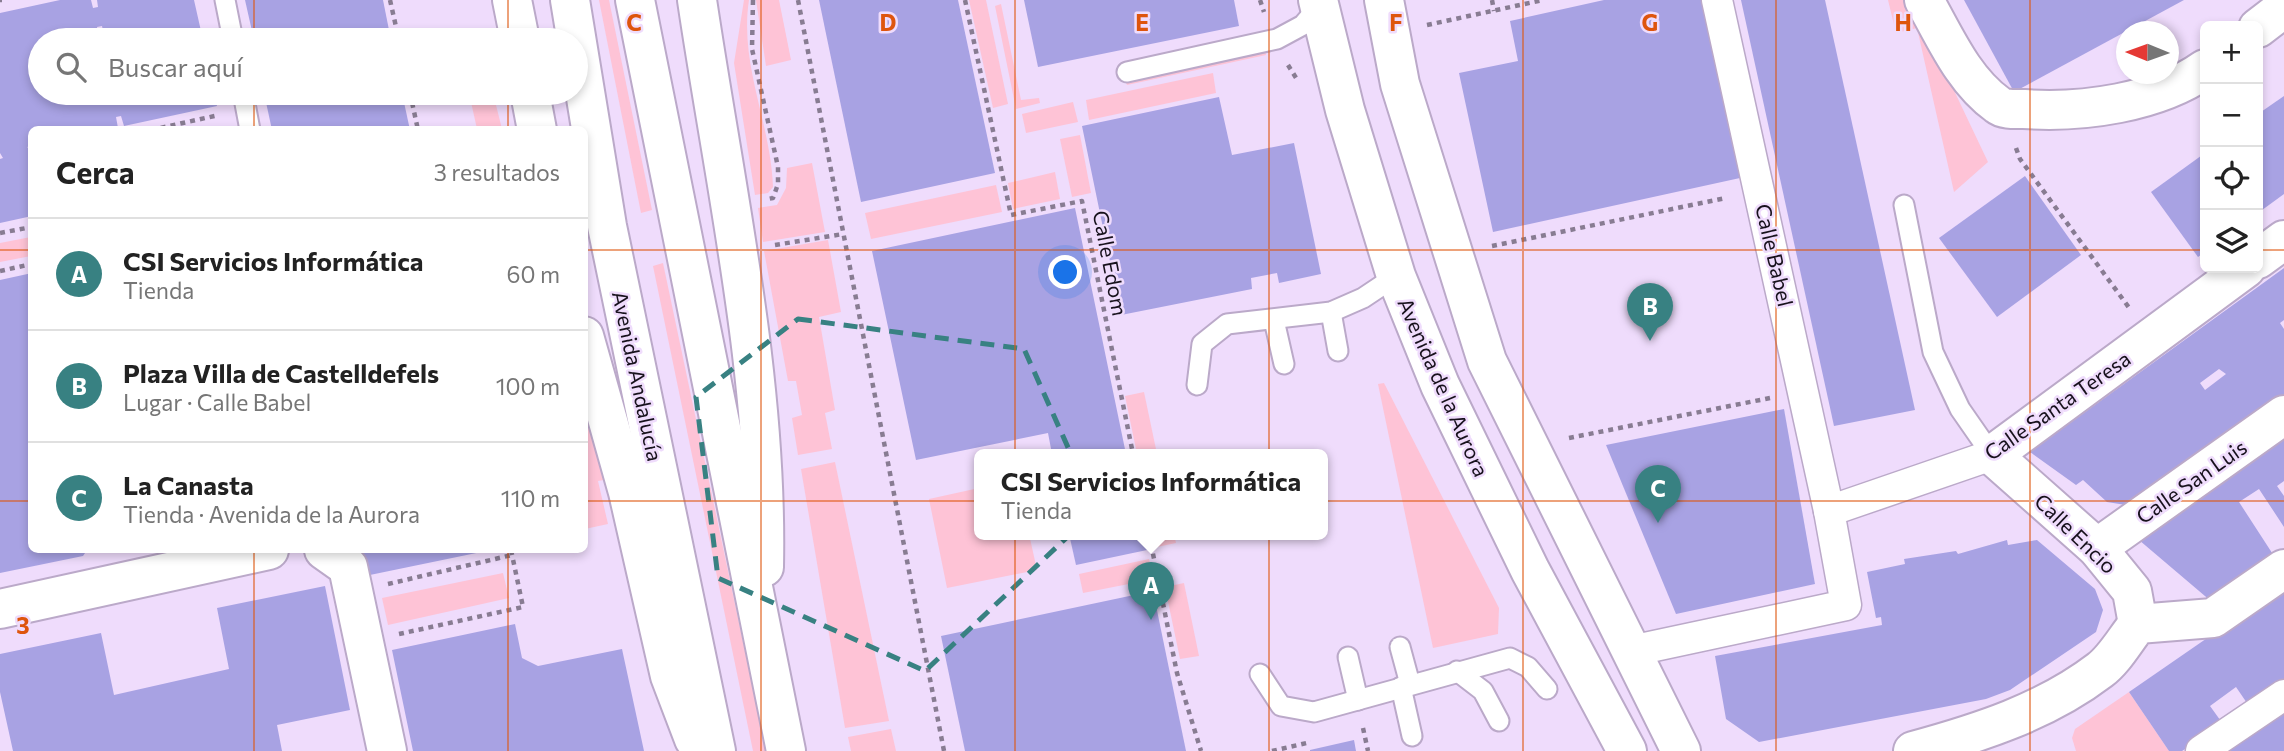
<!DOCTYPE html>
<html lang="es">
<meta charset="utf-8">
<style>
body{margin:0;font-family:Commissioner,sans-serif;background:#f6f6f6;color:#222}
.controls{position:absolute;right:21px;top:21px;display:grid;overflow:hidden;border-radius:10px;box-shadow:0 4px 10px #0003}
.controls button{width:63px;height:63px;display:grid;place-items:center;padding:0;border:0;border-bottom:2px solid #e0e0e0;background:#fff;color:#222;font:35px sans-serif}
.compass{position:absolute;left:2116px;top:21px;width:63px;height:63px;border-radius:50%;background:#fff;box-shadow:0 4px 10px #0003;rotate:271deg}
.you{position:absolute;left:1066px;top:273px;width:24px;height:24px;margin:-18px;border:5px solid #fff;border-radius:50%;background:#1a73e8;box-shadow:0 0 0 10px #1a73e833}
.badge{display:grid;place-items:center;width:46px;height:46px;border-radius:50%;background:#388182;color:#fff;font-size:23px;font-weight:700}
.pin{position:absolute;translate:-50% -58px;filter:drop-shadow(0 2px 4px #0008)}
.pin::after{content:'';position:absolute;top:37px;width:24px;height:21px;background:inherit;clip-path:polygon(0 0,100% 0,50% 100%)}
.popup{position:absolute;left:974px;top:449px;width:354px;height:91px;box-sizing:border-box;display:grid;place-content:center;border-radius:10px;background:#fff;filter:drop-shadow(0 2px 5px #0005);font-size:23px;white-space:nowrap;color:#767676}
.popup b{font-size:26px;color:#222}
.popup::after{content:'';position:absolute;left:50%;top:100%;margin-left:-14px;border:14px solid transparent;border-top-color:#fff}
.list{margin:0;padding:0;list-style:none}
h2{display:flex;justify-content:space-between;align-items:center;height:91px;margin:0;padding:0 28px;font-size:30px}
h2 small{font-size:23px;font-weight:400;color:#767676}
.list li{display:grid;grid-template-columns:46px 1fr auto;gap:21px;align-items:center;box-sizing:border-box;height:112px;padding:0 28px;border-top:2px solid #e0e0e0}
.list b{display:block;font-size:26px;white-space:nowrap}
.list p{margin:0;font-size:23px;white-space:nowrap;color:#767676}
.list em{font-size:23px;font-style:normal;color:#767676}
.icon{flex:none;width:38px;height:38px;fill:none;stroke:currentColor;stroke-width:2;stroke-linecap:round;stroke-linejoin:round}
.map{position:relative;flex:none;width:2284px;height:751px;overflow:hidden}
.search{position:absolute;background:#fff;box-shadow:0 4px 10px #0003;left:28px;top:28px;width:560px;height:77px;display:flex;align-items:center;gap:18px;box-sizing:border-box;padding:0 24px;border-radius:38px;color:#767676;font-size:26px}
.panel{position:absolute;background:#fff;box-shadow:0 4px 10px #0003;left:28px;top:126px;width:560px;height:427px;border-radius:10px}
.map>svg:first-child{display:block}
.green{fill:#fec3d6}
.building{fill:#a8a2e3;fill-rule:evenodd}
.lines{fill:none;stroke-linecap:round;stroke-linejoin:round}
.service-casing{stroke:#bba9c9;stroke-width:23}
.pedestrian-casing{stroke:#bba9c9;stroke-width:33}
.minor-casing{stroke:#bba9c9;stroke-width:42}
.secondary-casing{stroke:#bba9c9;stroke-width:42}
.primary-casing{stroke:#bba9c9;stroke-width:42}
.path{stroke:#887c92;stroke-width:4.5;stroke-dasharray:5 5;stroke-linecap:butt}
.service{stroke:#fff;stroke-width:19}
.pedestrian{stroke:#fff;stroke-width:30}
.minor{stroke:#fff;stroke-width:38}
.secondary{stroke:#fff;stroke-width:38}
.primary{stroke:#fff;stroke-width:38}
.marked{fill:none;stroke:#388182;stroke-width:5;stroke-dasharray:14 9;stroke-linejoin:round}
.grid{fill:none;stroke:#de550d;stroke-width:2;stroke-opacity:0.55}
.labels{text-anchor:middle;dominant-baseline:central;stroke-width:5;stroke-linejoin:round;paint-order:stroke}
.street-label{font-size:21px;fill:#17111c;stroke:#efdcfc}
.grid-label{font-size:23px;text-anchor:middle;font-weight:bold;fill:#de550d;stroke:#efdcfc;stroke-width:5;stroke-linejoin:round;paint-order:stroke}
</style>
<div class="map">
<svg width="2284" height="751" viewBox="0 0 2284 751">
<rect width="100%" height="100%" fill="#efdcfc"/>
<!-- green -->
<g class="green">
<polygon points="599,0 609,0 652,210 641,213"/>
<path d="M744 0H749C739 64 771 124 773 187L768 193 755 195 734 63Z"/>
<polygon points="756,0 779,0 791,60 766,66"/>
<polygon points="969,0 986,0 1008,104 993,108"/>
<polygon points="1888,0 1911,0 1988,162 1954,192 1917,28 1896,33"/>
<polygon points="1001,4 1021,100 1039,98 1040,103 1016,109 995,6"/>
<polygon points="1265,51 1266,55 1127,85 1125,80"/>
<polygon points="1213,73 1216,93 1089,120 1086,100"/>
<polygon points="469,93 493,93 502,129 477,129"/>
<polygon points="1073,102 1078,122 1026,133 1022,114"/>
<polygon points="1080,135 1091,193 1072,197 1060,139"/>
<polygon points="812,163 825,232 763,242 758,208 777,205 786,188 787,168"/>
<polygon points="1055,172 1060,199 1013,209 1008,183"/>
<polygon points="996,185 1002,212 871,239 865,213"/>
<polygon points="31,237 31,256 0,262 0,243"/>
<polygon points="828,240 841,312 819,317 835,410 825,413 832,449 798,455 792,418 802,415 796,381 788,381 764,251"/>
<polygon points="663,263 766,751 753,751 653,266"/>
<polygon points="1384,383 1499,608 1498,634 1433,648 1378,384"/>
<polygon points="1144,392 1157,454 1137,454 1125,396"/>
<polygon points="584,406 604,480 598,481 608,524 585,529"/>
<polygon points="835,462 889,721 845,728 801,469"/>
<polygon points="979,488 979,534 1029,534 1037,570 947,588 929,499"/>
<polygon points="1154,534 1174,534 1176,543 1157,547"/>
<polygon points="1149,559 1154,579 1083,593 1079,574"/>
<polygon points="503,573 509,598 388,625 382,598"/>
<polygon points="1184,583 1199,656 1180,659 1165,587"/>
<polygon points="2129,692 2169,751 2076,751 2072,738 2075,729"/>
<polygon points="891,729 896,751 851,751 848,737"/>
</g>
<!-- building -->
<g class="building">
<polygon points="60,0 91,0 93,8 98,7 97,0 194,0 203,40 105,40 102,26 97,27 99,40 40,40 40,93 111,93 112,97 117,96 117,93 214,93 217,106 124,126 121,116 116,117 118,128 110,130 32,130 32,146 27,147 32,151 32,216 0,223 0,159 3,158 0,153 0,13"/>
<polygon points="245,0 383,0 391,40 254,40"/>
<polygon points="819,0 958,0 995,173 861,202"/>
<polygon points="1024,0 1234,0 1239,26 1038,67"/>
<polygon points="1604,0 1701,0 1740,178 1493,232 1459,73 1518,61 1510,21"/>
<polygon points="1741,0 1825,0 1915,410 1834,426"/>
<polygon points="1964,0 2184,0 2014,92"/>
<polygon points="264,93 402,93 410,130 272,130"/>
<polygon points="2284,96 2284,194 2258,213 2258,114"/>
<polygon points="1219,97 1232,155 1294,143 1321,274 1279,283 1277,273 1251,278 1252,289 1121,315 1082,126"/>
<polygon points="2205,153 2205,252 2198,257 2151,192"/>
<polygon points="2025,176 2081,255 1997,317 1939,238"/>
<polygon points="1075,208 1126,454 1052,454 1048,433 916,460 872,251"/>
<path d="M2284 268V320L2280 323 2284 329V397L2132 506 2107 502 2083 480 2076 485 2030 452ZM2219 369 2226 374 2205 390 2200 383Z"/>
<polygon points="32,273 32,550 87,550 83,556 0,573 0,280"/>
<polygon points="1784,409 1815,584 1676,614 1606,445"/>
<polygon points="2284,432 2284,481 2277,486 2284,496 2284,527 2259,489 2239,502 2276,559 2212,602 2139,540"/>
<polygon points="1069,534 1143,534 1147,550 1076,565"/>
<polygon points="2007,540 2008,545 2037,540 2095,589 2103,610 2096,632 2010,690 1986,699 1759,742 1726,719 1715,656 1882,625 1881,617 1876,618 1867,572 1905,564 1904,559 1956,551 1958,554"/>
<polygon points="360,550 486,550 486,551 365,576"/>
<polygon points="2284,585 2284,682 2249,706 2236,687 2210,706 2223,724 2182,751 2169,751 2129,692"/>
<polygon points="325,586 350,710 277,725 282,751 13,751 0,692 0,654 101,633 114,695 229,669 217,608"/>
<polygon points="1153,591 1186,751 965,751 941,636"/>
<polygon points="515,624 522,658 538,666 622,649 644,751 413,751 392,650"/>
<polygon points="2284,705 2284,751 2213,751"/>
<polygon points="1354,740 1356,751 1310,751 1310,750"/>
</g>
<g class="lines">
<defs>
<g id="service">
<polyline points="225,0 233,40"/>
<polyline points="1127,72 1277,39 1303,25 1320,5"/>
<polyline points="243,93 250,130"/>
<polyline points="1904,205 1933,352 1960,409 1992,455"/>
<polyline points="1331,312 1338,351"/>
<polyline points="1274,320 1284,364"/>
<polyline points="1197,385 1202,344 1227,324 1331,312 1363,298 1396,276"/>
<polyline points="1400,647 1410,684"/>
<polyline points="1348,657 1358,700"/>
<polyline points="1457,671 1483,691 1499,721"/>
<polyline points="1260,674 1281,706 1314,712 1510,658 1528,667 1547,689"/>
<polyline points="1401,687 1412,736"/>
</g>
<g id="pedestrian">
<polyline points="1717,0 1829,511"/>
<polyline points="1631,651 1846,605 1829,511 1992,455"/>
<polyline points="2201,751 2284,695"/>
</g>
<g id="minor">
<path d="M1924 0C1945 37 1963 80 1998 105 2004 110 2015 109 2024 109 2082 113 2157 103 2205 69"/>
<polyline points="2258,28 2284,8"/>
<polyline points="2258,259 2284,240"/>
<polyline points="2097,548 2284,415"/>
<polyline points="324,550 348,567 387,751"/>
<polyline points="0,609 269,550"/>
<polyline points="2138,624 2132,591 2097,548 1992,455 2246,268"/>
<path d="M1913 751C1979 733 2045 712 2100 670 2115 659 2126 638 2138 624L2213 618 2284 569"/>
</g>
<g id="secondary">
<polyline points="1318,0 1345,110 1396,276 1440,385 1530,570 1627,751"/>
<polyline points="1384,0 1400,84 1487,361 1681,751"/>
</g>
<g id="primary">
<polyline points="512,0 520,40"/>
<polyline points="570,0 607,226 716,751"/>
<polyline points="635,0 786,751"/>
<path d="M697 0C725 188 768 377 764 567"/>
<polyline points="530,93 537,130"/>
<polyline points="584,336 628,492 670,676 694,739"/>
</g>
</defs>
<!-- service casing -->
<use href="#service" class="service-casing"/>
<!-- pedestrian casing -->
<use href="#pedestrian" class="pedestrian-casing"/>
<!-- minor casing -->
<use href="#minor" class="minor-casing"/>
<!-- secondary casing -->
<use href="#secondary" class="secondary-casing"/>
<!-- primary casing -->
<use href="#primary" class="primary-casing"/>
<!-- path -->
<g class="path">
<polyline points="0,0 2,0"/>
<polyline points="390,0 399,40"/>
<polyline points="753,0 752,49 778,167 778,184 773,198 768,199"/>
<polyline points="798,0 944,751"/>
<polyline points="965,0 1011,215 1082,201 1133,454"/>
<polyline points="1260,0 1264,12"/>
<polyline points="1492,0 1494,11"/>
<polyline points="1427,25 1543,0"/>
<polyline points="1288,65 1298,81"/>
<polyline points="410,93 418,130"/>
<polyline points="151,130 219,115"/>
<polyline points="2016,148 2020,159 2130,309"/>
<polyline points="0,233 32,227"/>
<polyline points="775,245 843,234"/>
<polyline points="1492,246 1726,198"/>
<polyline points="0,271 32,264"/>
<polyline points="1569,438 1770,398"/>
<polyline points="1149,534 1177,673 1201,751"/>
<polyline points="388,584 512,555"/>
<polyline points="399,634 523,607 511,550"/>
<polyline points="1363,728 1368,751"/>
<polyline points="1272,751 1311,742"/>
</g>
<!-- service -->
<use href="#service" class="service"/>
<!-- pedestrian -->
<use href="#pedestrian" class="pedestrian"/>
<!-- minor -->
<use href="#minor" class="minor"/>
<!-- secondary -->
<use href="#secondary" class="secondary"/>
<!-- primary -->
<use href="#primary" class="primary"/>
</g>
<!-- marked area -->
<path class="marked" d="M798 319 1024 349 1096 510 925 671 718 578 696 397Z"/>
<!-- grid -->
<path class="grid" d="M254 0V40M508 0V40M761 0V751M1015 0V751M1269 0V751M1523 0V751M1776 0V751M2030 0V751M254 93V130M508 93V130M0 250H32M584 250H2205M2258 250H2284M0 501H32M584 501H2284M254 550V751M508 550V751"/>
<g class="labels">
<!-- street labels -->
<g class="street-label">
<text transform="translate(1775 255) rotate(77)">Calle Babel</text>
<text transform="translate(1111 263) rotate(79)">Calle Edom</text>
<text transform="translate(638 376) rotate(78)">Avenida Andalucía</text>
<text transform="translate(1444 387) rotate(66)">Avenida de la Aurora</text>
<text transform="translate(2057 405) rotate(-35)">Calle Santa Teresa</text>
<text transform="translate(2191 481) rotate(-35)">Calle San Luis</text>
<text transform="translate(2076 533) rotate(44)">Calle Encio</text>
</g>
</g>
<g class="grid-label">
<text x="634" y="31">C</text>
<text x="888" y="31">D</text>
<text x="1142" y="31">E</text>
<text x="1396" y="31">F</text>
<text x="1650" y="31">G</text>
<text x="1903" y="31">H</text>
<text x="23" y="634">3</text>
</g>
</svg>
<div class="controls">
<button>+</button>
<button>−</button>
<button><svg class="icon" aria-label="locate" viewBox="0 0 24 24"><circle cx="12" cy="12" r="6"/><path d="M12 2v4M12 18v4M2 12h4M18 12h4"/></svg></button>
<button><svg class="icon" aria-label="layers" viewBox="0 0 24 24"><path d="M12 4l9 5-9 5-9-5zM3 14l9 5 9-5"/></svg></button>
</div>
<svg class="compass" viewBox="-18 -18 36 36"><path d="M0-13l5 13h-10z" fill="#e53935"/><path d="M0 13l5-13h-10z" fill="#767676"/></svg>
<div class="you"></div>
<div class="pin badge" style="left:1151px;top:620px">A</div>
<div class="popup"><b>CSI Servicios Informática</b>Tienda</div>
<div class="pin badge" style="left:1650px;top:341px">B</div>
<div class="pin badge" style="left:1658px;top:523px">C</div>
<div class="search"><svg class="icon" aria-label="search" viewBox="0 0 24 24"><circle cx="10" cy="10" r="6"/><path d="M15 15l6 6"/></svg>Buscar aquí</div>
<section class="panel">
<h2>Cerca<small>3 resultados</small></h2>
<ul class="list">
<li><span class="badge">A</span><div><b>CSI Servicios Informática</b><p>Tienda</p></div><em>60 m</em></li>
<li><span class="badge">B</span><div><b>Plaza Villa de Castelldefels</b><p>Lugar · Calle Babel</p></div><em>100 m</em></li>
<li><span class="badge">C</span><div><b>La Canasta</b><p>Tienda · Avenida de la Aurora</p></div><em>110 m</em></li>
</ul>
</section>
</div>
